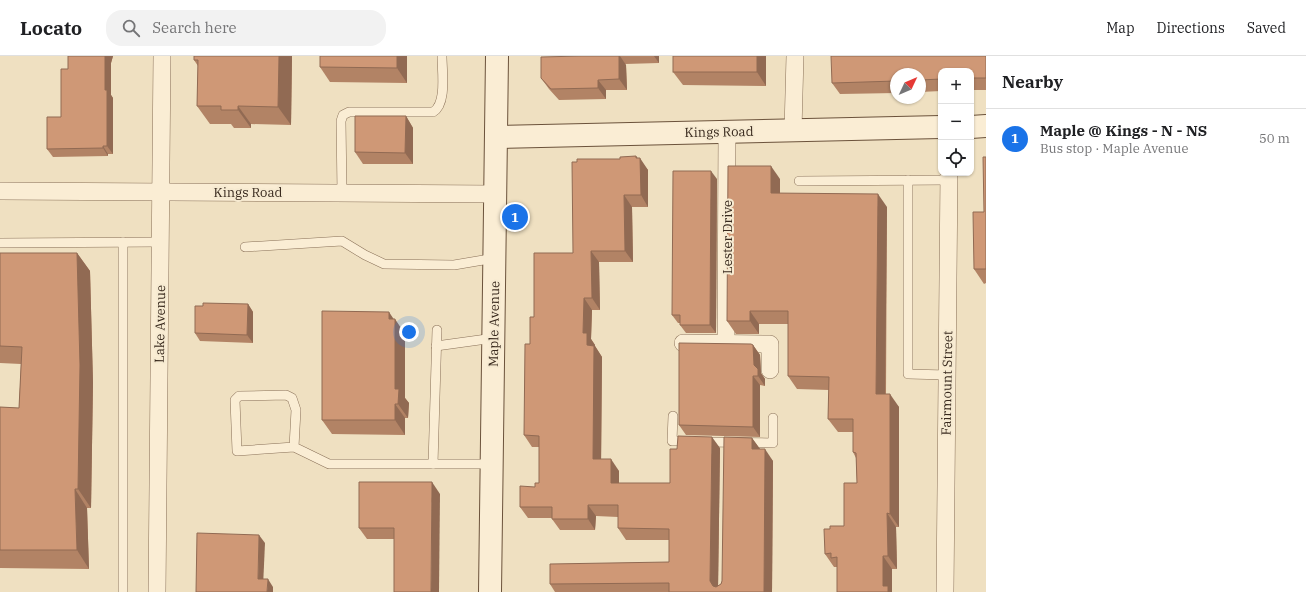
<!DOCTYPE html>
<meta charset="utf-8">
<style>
body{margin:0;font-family:"IBM Plex Serif",serif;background:#f2f2f2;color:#202124}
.controls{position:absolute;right:12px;top:12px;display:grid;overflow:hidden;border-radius:8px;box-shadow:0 1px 3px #0004}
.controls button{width:36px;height:36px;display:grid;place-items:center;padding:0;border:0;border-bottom:1px solid #e0e0e0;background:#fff;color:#202124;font:20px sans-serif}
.compass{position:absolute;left:890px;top:12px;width:36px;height:36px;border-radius:50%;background:#fff;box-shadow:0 1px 3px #0004;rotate:46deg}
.you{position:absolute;left:409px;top:276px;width:14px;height:14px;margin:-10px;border:3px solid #fff;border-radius:50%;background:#1a73e8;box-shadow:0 0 0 6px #1a73e833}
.badge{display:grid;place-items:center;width:26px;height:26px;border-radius:50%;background:#1a73e8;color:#fff;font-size:13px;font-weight:700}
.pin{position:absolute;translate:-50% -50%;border:2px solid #fff;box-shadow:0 1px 4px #0006}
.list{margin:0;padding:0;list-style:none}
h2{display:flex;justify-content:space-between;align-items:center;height:52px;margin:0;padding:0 16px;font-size:17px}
h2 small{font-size:13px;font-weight:400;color:#757577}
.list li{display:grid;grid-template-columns:26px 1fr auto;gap:12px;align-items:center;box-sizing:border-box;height:60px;padding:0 16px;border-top:1px solid #e0e0e0}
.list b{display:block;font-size:15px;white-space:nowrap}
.list p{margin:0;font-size:13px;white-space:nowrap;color:#757577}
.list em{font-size:13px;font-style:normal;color:#757577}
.icon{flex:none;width:22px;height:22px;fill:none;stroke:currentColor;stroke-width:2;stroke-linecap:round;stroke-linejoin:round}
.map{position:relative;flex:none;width:986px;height:536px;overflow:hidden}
header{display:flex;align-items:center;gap:24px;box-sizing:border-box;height:56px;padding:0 20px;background:#fff;border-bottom:1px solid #e0e0e0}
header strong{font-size:19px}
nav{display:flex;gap:22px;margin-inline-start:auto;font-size:14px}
.search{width:280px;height:36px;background:#f2f2f2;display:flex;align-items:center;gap:10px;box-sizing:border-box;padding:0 14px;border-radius:16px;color:#757577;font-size:15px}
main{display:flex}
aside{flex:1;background:#fff}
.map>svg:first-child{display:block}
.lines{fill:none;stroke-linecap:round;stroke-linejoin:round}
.lane-casing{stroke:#897058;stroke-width:10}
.street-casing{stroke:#897058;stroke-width:18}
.secondary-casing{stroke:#6b523b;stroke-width:24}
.lane{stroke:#faedd4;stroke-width:9}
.street{stroke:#faedd4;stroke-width:17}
.secondary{stroke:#faedd4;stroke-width:22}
.wall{fill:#b28365}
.shaded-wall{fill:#916a53}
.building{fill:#cf9876;stroke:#916a53}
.labels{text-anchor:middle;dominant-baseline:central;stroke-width:4;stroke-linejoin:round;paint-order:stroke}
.street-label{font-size:13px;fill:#38291d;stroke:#f6ead1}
</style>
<header>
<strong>Locato</strong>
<div class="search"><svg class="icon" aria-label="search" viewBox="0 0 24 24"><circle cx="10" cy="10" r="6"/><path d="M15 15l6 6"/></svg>Search here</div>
<nav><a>Map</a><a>Directions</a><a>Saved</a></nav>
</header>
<main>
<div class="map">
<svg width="986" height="536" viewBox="0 0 986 536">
<rect width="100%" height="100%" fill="#efe0c1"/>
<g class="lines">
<defs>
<g id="lane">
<polyline points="908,124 908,318 947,319"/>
<polyline points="799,125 949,124"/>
<path d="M342 137 341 65 343 59 349 56H433C447 48 442 16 442 0"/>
<polyline points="0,187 161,186"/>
<polyline points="245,191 342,185 365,199 384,208 454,209 495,202"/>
<polyline points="436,290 494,282"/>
<polyline points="673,360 672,385 689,385"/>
<polyline points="704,386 773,387 773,362"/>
<polyline points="294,391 296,354 292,342 286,339 239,340 235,344 237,395 294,391 329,408 492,408"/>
<polyline points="433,408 437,274"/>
<polyline points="123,536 123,186"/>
</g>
<g id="street">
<polyline points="793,74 795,0"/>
<polyline points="0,135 496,138"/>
<polyline points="683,287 770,288 770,314"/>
<polyline points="726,287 727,76"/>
<polyline points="157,536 162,0"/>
<polyline points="945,536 949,117"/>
</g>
<g id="secondary">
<polyline points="971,71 986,70"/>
<polyline points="496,81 941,71"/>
<polyline points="490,536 497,0"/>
</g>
</defs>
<!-- lane casing -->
<use href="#lane" class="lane-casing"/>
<!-- street casing -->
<use href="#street" class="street-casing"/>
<!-- secondary casing -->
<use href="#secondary" class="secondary-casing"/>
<!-- lane -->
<use href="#lane" class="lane"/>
<!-- street -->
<use href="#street" class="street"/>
<!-- secondary -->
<use href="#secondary" class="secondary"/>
</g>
<!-- wall -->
<g class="wall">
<polygon points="68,0 113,0 111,7 111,39 113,42 113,98 108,98 108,100 53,101 47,93 61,61 68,13"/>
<polygon points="194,0 292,0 291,69 251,68 251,72 234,72 231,68 210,68 197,50 198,10 194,4"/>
<polygon points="320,0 407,0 407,27 330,26 320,11"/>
<polygon points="581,0 659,0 659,7 625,8 626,9 627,34 606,34 606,43 559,44 549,33 541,22"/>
<polygon points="673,0 766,0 766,30 683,29 673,16"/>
<polygon points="986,0 986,34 971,34 971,15 941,15 941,35 920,36 920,18 896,18 896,37 840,38 832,27"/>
<polygon points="406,60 413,72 413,108 363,108 355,96"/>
<polygon points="636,100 648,114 648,151 632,151 633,206 599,206 600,254 592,254 591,283 595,289 595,290 602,301 601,403 619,415 619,427 670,427 720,392 718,530 721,528 722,525 752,382 760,393 773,405 772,536 555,536 550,528 669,506 669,484 626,484 618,472 618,461 596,460 595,474 560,474 552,463 552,462 528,462 520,451 535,431 539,427 539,391 532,391 524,379 530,288 534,261 573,197 577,106 620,103"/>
<polygon points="986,101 986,227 984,228 974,213 984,156"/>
<polygon points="717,123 716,277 686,277 680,269 680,267 678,267 672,259"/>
<polygon points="780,123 780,138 887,151 886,338 899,351 899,471 896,471 897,513 892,513 892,536 837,511 834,511 825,498 830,473 844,470 857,427 856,402 853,396 853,376 838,376 828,363 829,334 797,333 788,320 788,268 759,268 759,278 736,278 727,265"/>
<polygon points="0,197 77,197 90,215 93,327 91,452 87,452 89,513 0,512 0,351 19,352 21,308 0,307"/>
<polygon points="248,248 253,256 253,287 200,285 195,277 203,250"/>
<polygon points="394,263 405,278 405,342 409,347 408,362 405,362 405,379 332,378 322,364"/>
<polygon points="753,289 760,299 761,317 765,323 765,330 760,329 760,381 686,379 679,369"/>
<polygon points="440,438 394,483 367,483 359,472"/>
</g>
<!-- shaded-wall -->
<g class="shaded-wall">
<polygon points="105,0 113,0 111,7 111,39 113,42 113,98 107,90 105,34"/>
<polygon points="279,0 292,0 291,69 278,51"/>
<polygon points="397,0 407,0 407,27 397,12"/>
<polygon points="619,0 620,0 626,9 627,34 619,23"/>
<polygon points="654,0 659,0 659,7"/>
<polygon points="757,0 766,0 766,30 757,16"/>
<polygon points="598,24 606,34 606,43 598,32"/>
<polygon points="238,50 251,68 251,72 238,54"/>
<polygon points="406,60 413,72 413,108 405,97"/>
<polygon points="103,90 108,98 108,100 103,92"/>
<polygon points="636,100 640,106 640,102 648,114 648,151 641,139"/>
<polygon points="771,110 780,123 780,151 771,137"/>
<polygon points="711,115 717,123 716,277 710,269"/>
<polygon points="878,138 887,151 885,351 876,338"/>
<polygon points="624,139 632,151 633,206 625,195"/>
<polygon points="591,195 599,206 600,254 592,242"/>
<polygon points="77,197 90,215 93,327 91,452 78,433"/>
<polygon points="584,242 592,254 591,283 595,289 595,290 602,301 601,415 593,403 587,289 583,277"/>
<polygon points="248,248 253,256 253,287 247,279"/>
<polygon points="750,255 759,268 759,278 750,265"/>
<polygon points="389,256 395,265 395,263 405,278 405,342 409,347 408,362 398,348 395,333 389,263"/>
<polygon points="753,289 760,299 761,317 765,323 765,330 758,320 754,309"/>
<polygon points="753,320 760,329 760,381 753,371"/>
<polygon points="890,338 899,351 899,471 890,458"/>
<polygon points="395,348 405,362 405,379 395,364"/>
<polygon points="712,381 720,392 718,536 713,530 710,525"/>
<polygon points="752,382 760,393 760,404 752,393"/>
<polygon points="765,393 773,405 772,536 764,536"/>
<polygon points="611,403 619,415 619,438 611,427"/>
<polygon points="432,426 440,438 439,536 431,536"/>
<polygon points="75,433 87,452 89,513 77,494"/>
<polygon points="588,449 596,460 595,474 588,463"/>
<polygon points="887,457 896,471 897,513 888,500"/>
<polygon points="259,479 265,487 263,531 258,523"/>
<polygon points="883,500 892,513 892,536 887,536 883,530"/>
<polygon points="268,523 273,531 273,536 267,536"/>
</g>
<!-- building -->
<g class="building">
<polygon points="68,0 105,0 105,34 107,34 107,90 103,90 103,92 47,93 47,61 61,61 61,13 68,13"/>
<polygon points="194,0 279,0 278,51 238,50 238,54 221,54 221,50 197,50 198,4 194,4"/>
<polygon points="320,0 397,0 397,12 320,11"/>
<polygon points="581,0 619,0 619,23 598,24 598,32 551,33 541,22 541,1"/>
<rect x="673" y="0" width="84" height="16"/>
<polygon points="831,0 986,0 986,22 971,22 971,15 941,15 941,23 920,24 920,18 896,18 896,25 832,27"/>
<polygon points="355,60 406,60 405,97 355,96"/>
<polygon points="636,100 636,102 640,102 641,139 624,139 625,195 591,195 592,242 584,242 583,277 587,277 587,289 594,290 593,403 611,403 611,427 670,427 670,393 677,393 678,380 712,381 710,525 713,530 716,531 721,528 722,525 724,381 752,382 752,393 765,393 764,536 669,536 669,527 550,528 550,508 669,506 669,473 618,472 618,449 588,449 588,463 552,463 552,451 520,451 520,430 535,431 535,427 539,427 539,380 524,379 525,288 530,288 530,261 534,261 534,197 573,197 572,106 577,106 577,103 620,103 620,101"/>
<polygon points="983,101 986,101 986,213 974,213 973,156 984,156"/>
<polygon points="728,110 771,110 771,137 878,138 876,338 890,338 890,458 887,457 888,500 883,500 883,530 888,530 888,536 837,536 837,501 831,502 831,497 825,498 824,473 830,473 830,470 844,470 844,427 857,427 856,397 853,396 853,363 828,363 829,321 788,320 788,255 750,255 750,265 727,265"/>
<polygon points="673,115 711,115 710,269 680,269 680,259 672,259"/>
<polygon points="0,197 77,197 80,309 78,433 75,433 77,494 0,494 0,351 19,352 22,291 0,290"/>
<polygon points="203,247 248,248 247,279 195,277 195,250 203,250"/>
<polygon points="322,255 389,256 389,263 395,263 395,333 399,333 398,348 395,348 395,364 322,364"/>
<polygon points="679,287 751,288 753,289 754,309 758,313 758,320 753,320 753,371 679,369"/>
<polygon points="359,426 432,426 431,536 394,536 394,472 359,472"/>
<polygon points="197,477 259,479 258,523 268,523 267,536 196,536"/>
</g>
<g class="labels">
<!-- street labels -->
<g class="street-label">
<text transform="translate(719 76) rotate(-1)">Kings Road</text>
<text x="248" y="136">Kings Road</text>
<text transform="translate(727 181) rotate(-90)">Lester Drive</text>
<text transform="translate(160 268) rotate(-89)">Lake Avenue</text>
<text transform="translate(494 268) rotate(-89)">Maple Avenue</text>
<text transform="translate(947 327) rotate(-89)">Fairmount Street</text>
</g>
</g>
</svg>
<div class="controls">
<button>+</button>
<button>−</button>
<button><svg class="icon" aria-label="locate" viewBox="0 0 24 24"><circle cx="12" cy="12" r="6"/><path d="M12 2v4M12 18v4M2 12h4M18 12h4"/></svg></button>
</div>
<svg class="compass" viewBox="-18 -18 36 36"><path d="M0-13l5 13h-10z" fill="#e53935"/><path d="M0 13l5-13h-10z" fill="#757577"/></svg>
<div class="you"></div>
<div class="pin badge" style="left:515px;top:161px">1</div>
</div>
<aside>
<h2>Nearby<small></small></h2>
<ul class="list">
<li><span class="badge">1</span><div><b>Maple @ Kings - N - NS</b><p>Bus stop · Maple Avenue</p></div><em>50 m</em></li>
</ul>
</aside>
</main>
